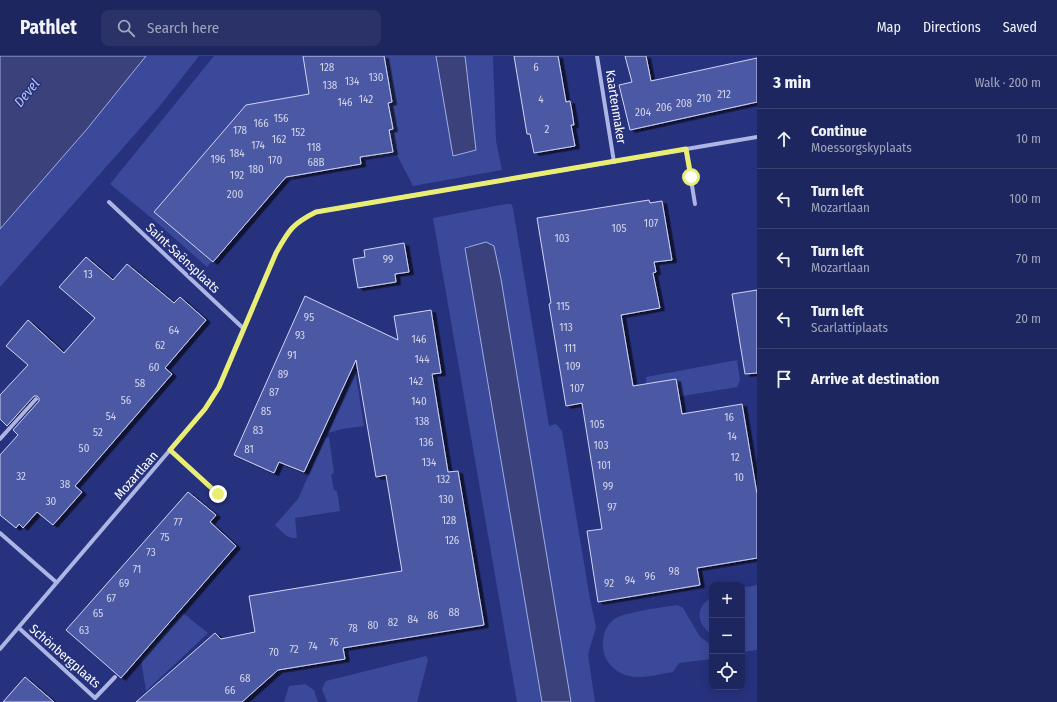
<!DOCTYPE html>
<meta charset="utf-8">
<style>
body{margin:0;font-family:"Fira Sans Condensed",sans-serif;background:#2a3267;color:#f1f3f6}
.controls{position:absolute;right:12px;bottom:12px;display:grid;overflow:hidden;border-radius:8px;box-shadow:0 2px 10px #0003}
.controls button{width:36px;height:36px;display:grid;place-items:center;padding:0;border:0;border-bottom:1px solid #3b4373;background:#1d265e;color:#f1f3f6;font:20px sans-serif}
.stop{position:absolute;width:12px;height:12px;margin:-9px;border:3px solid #eaed74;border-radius:50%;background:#fff}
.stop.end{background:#eaed74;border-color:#fff;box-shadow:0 1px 4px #0008}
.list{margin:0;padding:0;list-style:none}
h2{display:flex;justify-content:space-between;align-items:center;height:52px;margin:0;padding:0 16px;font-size:17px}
h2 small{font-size:13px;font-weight:400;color:#a0a5bc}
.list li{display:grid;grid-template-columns:26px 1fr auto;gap:12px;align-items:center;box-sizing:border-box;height:60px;padding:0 16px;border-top:1px solid #3b4373}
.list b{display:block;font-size:15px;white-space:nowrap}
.list p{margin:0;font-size:13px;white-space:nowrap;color:#a0a5bc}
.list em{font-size:13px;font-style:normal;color:#a0a5bc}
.icon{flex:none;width:22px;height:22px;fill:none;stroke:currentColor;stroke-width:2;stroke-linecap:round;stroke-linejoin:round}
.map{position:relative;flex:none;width:757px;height:646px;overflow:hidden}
header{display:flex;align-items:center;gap:24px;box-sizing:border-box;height:56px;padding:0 20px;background:#1d265e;border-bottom:1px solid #3b4373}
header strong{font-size:19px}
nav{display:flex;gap:22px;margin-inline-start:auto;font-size:14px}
.search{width:280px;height:36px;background:#2a3267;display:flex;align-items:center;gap:10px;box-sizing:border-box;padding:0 14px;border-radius:8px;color:#a0a5bc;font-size:15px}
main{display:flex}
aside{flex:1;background:#1d265e}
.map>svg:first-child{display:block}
.green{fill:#3b499b}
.water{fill:#3b427b;stroke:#a2ace5}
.building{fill:#4c58a4;stroke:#d0d5f4;filter:url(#shadow)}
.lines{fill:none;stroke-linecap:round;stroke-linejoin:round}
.street{stroke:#adb5e5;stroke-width:4}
.route{stroke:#eaed74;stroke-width:5}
.labels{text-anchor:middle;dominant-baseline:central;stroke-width:3;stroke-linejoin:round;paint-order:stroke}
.number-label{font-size:11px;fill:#d2d5e8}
.street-label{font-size:13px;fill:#fff;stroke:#27327e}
.water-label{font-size:14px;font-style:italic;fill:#b9c0ed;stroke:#27327e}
</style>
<header>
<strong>Pathlet</strong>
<div class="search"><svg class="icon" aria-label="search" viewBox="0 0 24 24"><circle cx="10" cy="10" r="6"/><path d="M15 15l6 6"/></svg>Search here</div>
<nav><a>Map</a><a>Directions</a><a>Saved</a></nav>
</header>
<main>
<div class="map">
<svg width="757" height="646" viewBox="0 0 757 646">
<defs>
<filter id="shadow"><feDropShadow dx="4.5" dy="2.5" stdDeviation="0" flood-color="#0009"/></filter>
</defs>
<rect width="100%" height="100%" fill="#27327e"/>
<!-- green -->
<g class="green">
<polygon points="146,0 199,0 159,51 0,231 0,173 87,73"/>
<polygon points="214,0 493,0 496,85 502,114 413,130 397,99 358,104 281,126 207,211 154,164 110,128"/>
<polygon points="506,148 511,148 513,152 549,370 556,368 562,375 590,543 596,571 588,599 595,646 571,646 501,223 494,191 467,190 465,192 542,646 517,646 433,162"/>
<polygon points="737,304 740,324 737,331 647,346 646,321"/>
<polygon points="355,314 364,370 342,373 328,377"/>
<path d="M329 381 334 417 331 419 334 434 337 435 340 455 295 462 297 482C287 483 282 476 275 469L298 443 325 382Z"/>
<polygon points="757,529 757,594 742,596 742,532"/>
<path d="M712 541V579C697 568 694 552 712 541Z"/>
<path d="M678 549 683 552 700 581 712 589V603L679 607 673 616C663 617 651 621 640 621 622 622 605 610 603 592 602 581 605 571 613 564 622 556 665 551 678 549Z"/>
<polygon points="183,557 208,577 146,635 141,604"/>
<polygon points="426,600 428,604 417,646 327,646 322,633 326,625"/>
<polygon points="305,628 314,634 318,646 284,646 289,630"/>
</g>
<!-- water -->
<g class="water">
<polygon points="0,0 146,0 87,73 0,173"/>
<polygon points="436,0 465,0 476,94 453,100"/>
<polygon points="486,186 494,190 501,223 571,646 542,646 465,192"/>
</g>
<!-- building -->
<g class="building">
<polygon points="303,0 384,0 392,46 388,47 393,73 389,74 393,96 360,101 361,108 286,121 213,206 154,156 246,49 309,38"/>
<polygon points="514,0 558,0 566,46 570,45 572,56 574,69 571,69 575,90 534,97 530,78 527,78"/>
<polygon points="625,0 646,0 651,25 757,2 757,46 630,74 619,29 632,26"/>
<polygon points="649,144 650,147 662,145 672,204 654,206 656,216 653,217 660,252 621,259 633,330 676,323 682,358 742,348 757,438 757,502 697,512 700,529 598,546 587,475 602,473 582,347 566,350 549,248 551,247 537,162"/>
<polygon points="404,187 409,216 395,218 396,226 358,232 353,203 365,201 364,194"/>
<polygon points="86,201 113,224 127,208 174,247 180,241 206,264 165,312 172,318 75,430 82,436 53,469 37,456 23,472 19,468 16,472 0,459 0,399 18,379 13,374 39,345 39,342 37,340 34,340 7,370 0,363 0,339 28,309 6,290 28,264 64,297 95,262 59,231"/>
<polygon points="757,234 757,317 745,318 732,238"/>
<polygon points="305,240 398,284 394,260 431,254 441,317 432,318 448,416 458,415 484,569 343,592 345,603 278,614 242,646 136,646 215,577 221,583 255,576 249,540 402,515 386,419 376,421 356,304 304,416 279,406 274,417 234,399"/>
<polygon points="188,436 216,459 210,466 236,490 121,622 66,574"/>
<polygon points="25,621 54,646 3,646"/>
</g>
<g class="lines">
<!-- street -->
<g class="street">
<polyline points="597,0 614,106"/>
<polyline points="686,93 695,148"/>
<polyline points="109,146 244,273"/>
<polyline points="0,383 36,343"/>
<polyline points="170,394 218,438"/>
<polyline points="0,477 56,526"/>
<polyline points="19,572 95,642 115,621"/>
<path d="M0 593 205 353 219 331 276 197C289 174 292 168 316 156L757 81"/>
</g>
</g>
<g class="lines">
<!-- route -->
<path class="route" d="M218 438 170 394 205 353 219 331 276 197C289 174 292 168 316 156L686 93 691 121"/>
</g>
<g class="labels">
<!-- number labels -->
<g class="number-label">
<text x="327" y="11">128</text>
<text x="536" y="11">6</text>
<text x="376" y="21">130</text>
<text x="352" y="25">134</text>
<text x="330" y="29">138</text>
<text x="724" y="38">212</text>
<text x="704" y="42">210</text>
<text x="366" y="43">142</text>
<text x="541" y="43">4</text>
<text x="345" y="46">146</text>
<text x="684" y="47">208</text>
<text x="664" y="51">206</text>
<text x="643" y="56">204</text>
<text x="281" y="62">156</text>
<text x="261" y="67">166</text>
<text x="547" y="73">2</text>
<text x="240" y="74">178</text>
<text x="298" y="76">152</text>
<text x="279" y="83">162</text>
<text x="258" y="89">174</text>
<text x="314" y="91">118</text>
<text x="237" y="97">184</text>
<text x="218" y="103">196</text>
<text x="275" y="104">170</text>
<text x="316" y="106">68B</text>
<text x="256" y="113">180</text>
<text x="237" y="119">192</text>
<text x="235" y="138">200</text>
<text x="651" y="167">107</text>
<text x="619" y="172">105</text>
<text x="562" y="182">103</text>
<text x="388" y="203">99</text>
<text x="88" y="218">13</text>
<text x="563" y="250">115</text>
<text x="309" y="261">95</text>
<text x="566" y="271">113</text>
<text x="174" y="274">64</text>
<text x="300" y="279">93</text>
<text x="419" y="283">146</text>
<text x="160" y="289">62</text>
<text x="570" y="292">111</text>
<text x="292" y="299">91</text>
<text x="422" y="303">144</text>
<text x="573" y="310">109</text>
<text x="154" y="311">60</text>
<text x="283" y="318">89</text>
<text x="416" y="325">142</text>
<text x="140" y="327">58</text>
<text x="577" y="332">107</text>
<text x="274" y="336">87</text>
<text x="126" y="344">56</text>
<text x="419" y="345">140</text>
<text x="266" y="355">85</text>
<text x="111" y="360">54</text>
<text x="729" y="361">16</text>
<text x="422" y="365">138</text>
<text x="597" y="368">105</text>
<text x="258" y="374">83</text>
<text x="98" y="376">52</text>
<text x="732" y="380">14</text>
<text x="426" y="386">136</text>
<text x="601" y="389">103</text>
<text x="84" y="392">50</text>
<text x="249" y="393">81</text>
<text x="735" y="401">12</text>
<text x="429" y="406">134</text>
<text x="604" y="409">101</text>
<text x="21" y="420">32</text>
<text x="739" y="421">10</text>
<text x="443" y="423">132</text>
<text x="65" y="428">38</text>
<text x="608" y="430">99</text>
<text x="446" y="443">130</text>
<text x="51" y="445">30</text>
<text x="612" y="451">97</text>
<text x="449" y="464">128</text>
<text x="178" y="466">77</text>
<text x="165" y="481">75</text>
<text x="452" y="484">126</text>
<text x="151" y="496">73</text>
<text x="137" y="513">71</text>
<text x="674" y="515">98</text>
<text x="650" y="520">96</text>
<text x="630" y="524">94</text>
<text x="124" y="527">69</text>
<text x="609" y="527">92</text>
<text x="111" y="542">67</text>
<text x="454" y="556">88</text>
<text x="98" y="557">65</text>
<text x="433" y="559">86</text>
<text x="413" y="563">84</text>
<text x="393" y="566">82</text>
<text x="373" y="569">80</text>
<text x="353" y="572">78</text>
<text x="84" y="574">63</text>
<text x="334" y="586">76</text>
<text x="313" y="590">74</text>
<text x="294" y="593">72</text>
<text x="274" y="596">70</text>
<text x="245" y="622">68</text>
<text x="230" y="634">66</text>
</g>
<!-- street labels -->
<g class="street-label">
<text transform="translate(616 51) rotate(81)">Kaartenmaker</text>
<text transform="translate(183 202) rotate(43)">Saint-Saënsplaats</text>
<text transform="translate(136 419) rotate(-49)">Mozartlaan</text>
<text transform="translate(65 600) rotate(41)">Schönbergplaats</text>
</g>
<!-- water labels -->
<g class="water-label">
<text transform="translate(27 37) rotate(-51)">Devel</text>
</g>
</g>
</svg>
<div class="controls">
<button>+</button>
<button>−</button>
<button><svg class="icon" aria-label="locate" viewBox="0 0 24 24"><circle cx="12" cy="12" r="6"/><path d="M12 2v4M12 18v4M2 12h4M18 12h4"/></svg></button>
</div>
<div class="stop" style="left:691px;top:121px"></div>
<div class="stop end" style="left:218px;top:438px"></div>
</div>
<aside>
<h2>3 min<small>Walk · 200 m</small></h2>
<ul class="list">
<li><svg class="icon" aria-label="ahead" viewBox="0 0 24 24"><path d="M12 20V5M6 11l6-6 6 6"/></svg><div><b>Continue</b><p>Moessorgskyplaats</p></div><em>10 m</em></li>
<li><svg class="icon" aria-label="left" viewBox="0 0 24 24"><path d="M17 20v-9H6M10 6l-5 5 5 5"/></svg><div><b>Turn left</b><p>Mozartlaan</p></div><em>100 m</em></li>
<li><svg class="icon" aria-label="left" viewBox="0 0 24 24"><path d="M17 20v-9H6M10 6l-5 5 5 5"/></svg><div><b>Turn left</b><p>Mozartlaan</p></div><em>70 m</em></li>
<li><svg class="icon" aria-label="left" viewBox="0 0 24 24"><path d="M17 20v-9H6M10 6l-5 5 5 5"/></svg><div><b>Turn left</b><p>Scarlattiplaats</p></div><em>20 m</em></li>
<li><svg class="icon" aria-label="arrive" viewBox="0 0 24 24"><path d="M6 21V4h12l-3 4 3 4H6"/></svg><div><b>Arrive at destination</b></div></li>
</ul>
</aside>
</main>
